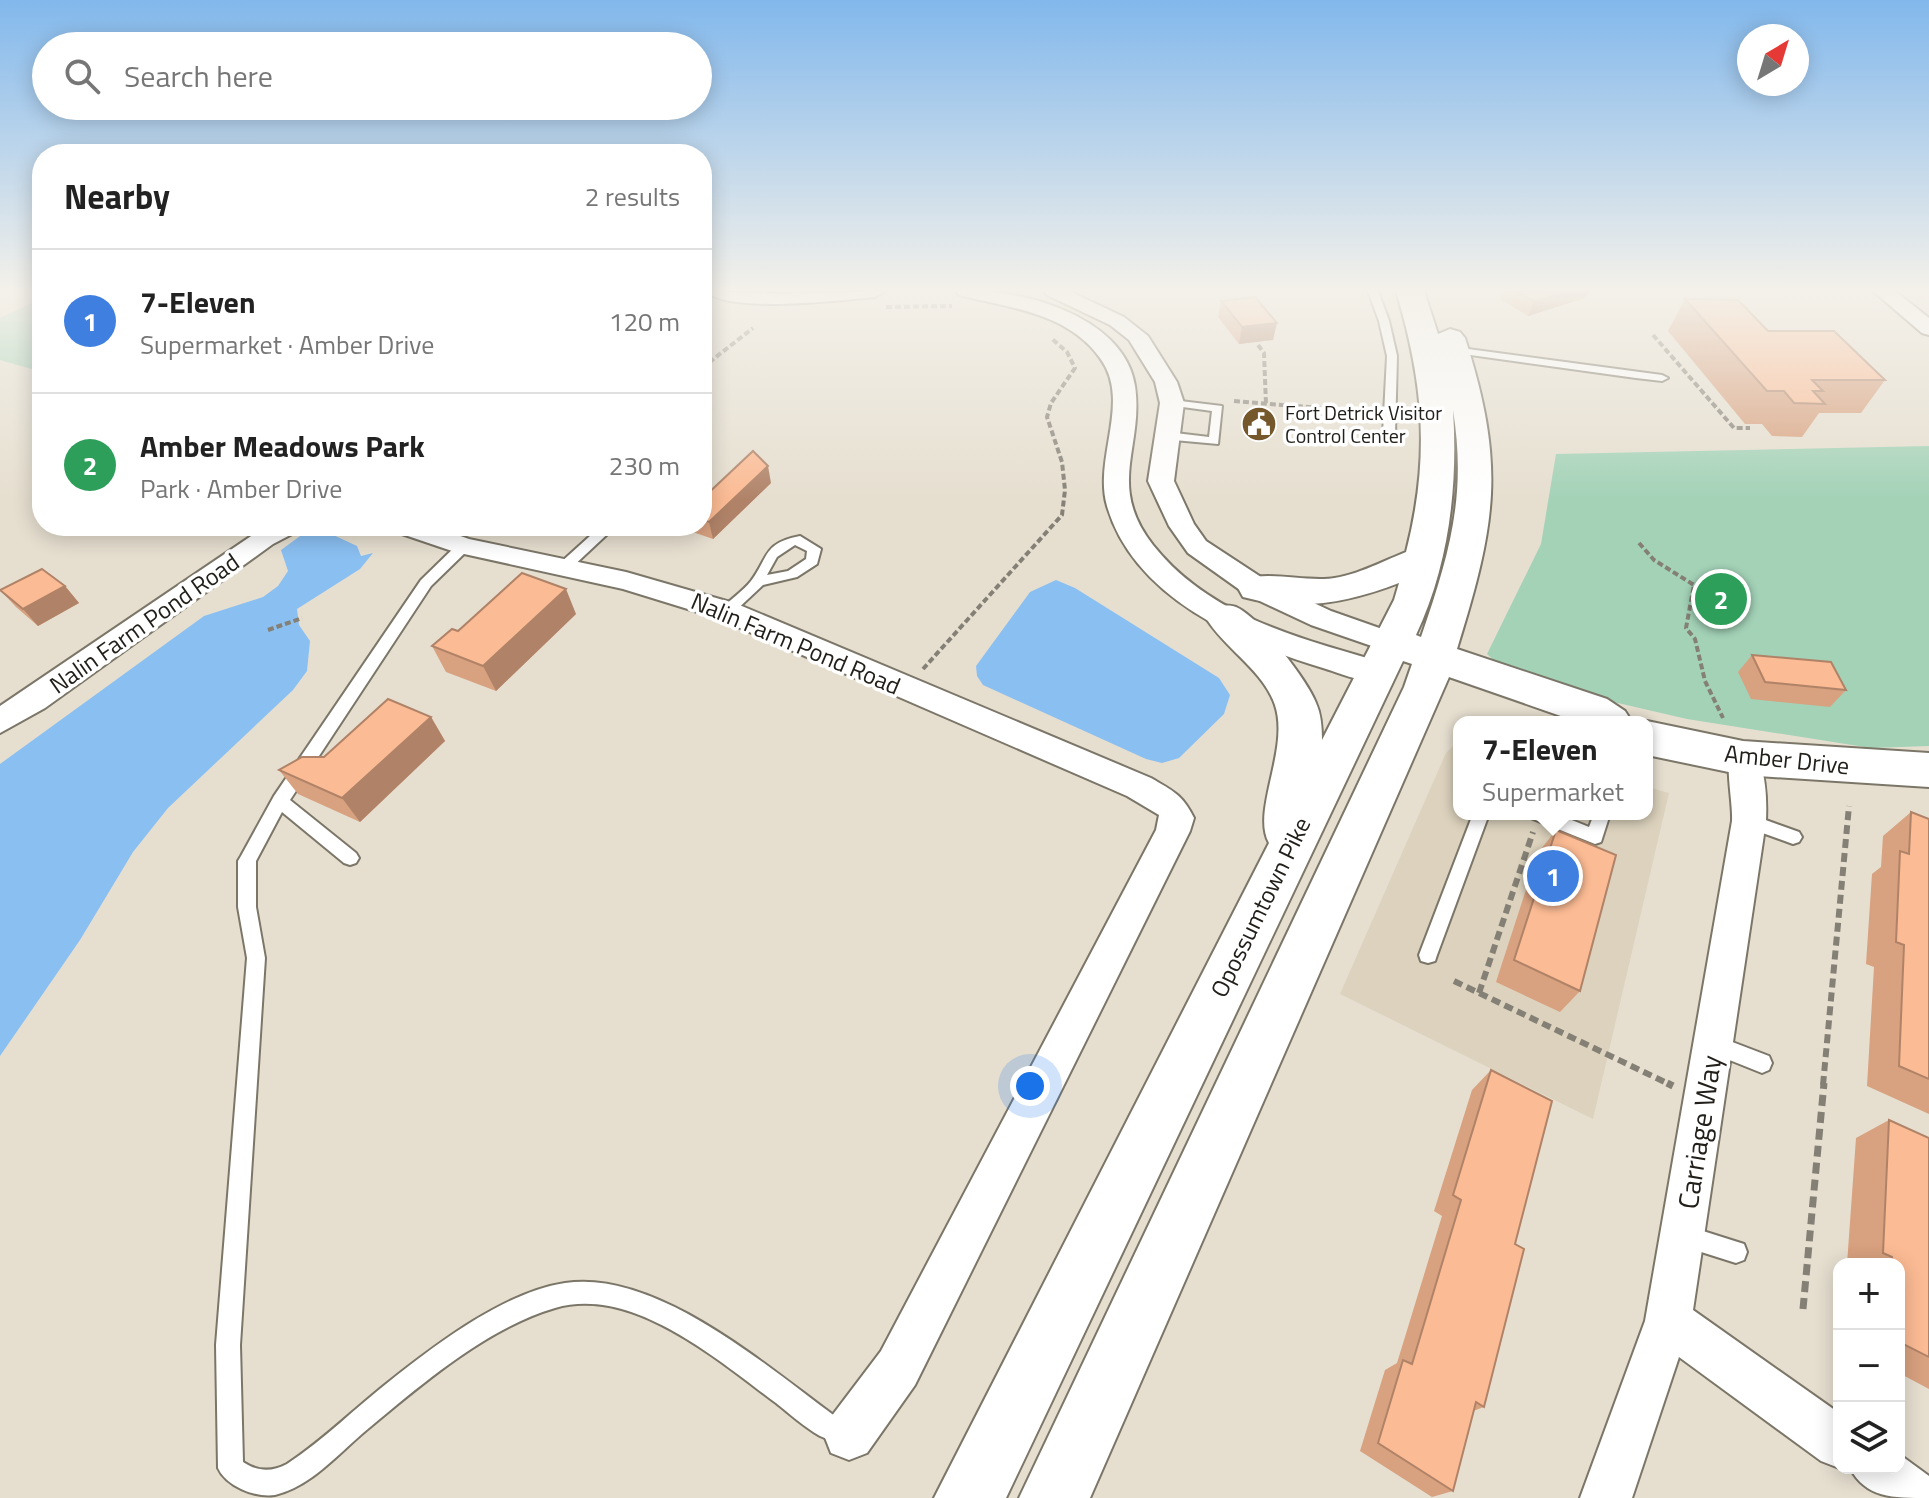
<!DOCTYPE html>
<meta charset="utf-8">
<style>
body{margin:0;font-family:"Titillium Web",sans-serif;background:#f2f2f2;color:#222}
.controls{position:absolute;right:24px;bottom:24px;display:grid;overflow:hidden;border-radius:16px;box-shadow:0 4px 20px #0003}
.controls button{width:72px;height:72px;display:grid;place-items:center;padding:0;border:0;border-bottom:2px solid #e0e0e0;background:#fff;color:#222;font:40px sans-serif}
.compass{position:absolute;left:1737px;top:24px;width:72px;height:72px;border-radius:50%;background:#fff;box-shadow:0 4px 20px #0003;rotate:38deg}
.you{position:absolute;left:1030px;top:1086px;width:28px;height:28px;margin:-20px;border:6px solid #fff;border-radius:50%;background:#1a73e8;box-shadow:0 0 0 12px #1a73e833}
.badge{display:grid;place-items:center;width:52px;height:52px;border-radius:50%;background:#111827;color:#fff;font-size:26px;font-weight:700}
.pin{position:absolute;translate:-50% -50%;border:4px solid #fff;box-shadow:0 2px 8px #0006}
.popup{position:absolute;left:1453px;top:716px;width:200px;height:104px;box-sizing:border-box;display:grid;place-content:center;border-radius:16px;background:#fff;filter:drop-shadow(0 2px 6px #0005);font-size:26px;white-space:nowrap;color:#767676}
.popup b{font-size:30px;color:#222}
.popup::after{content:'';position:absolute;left:50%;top:100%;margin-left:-16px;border:16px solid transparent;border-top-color:#fff}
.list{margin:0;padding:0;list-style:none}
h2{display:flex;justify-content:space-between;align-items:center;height:104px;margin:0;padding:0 32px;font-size:34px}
h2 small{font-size:26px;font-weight:400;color:#767676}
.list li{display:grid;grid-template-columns:52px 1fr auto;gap:24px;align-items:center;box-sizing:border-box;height:144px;padding:0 32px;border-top:2px solid #e0e0e0}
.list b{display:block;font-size:30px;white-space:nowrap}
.list p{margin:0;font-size:26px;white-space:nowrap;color:#767676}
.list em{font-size:26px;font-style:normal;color:#767676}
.icon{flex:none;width:44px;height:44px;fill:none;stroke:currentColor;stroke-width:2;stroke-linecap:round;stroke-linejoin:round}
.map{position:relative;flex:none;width:1929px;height:1498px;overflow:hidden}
.search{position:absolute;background:#fff;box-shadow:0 4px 20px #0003;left:32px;top:32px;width:680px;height:88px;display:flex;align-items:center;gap:20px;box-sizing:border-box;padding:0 28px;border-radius:44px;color:#767676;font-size:30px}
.panel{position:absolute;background:#fff;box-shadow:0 4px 20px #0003;left:32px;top:144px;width:680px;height:392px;border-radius:32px}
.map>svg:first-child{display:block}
.built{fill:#dcd2bd}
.green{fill:#a3d2b7}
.water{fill:#8abff1}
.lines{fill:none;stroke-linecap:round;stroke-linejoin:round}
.lane-casing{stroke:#7b7668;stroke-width:4}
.street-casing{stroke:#7b7668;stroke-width:4}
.secondary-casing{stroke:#7b7668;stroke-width:4}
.path-far2{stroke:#858076;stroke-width:4;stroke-dasharray:6 3;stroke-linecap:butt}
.path-far1{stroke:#858076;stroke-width:6;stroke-dasharray:9 5;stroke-linecap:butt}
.path{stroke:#858076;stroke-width:7;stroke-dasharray:11 6;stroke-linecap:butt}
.lane{fill:#fff;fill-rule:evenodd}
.street{fill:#fff;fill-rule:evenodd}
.secondary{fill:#fff;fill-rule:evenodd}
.wall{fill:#d8a17f}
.shaded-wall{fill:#b08368}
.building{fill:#fbbb94;stroke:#b08368;stroke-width:2}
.labels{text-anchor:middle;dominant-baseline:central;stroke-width:7;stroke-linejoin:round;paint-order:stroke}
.far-poi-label{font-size:20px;fill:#23201b;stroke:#fff;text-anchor:start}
.street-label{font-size:24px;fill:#23201b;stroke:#fff}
.near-street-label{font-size:28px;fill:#23201b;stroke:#fff}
</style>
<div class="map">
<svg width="1929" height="1498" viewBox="0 0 1929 1498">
<rect width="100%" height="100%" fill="#e6dfd0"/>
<!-- built -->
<polygon class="built" points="1459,740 1459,814 1647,814 1647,787 1669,793 1593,1119 1340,994 1446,753"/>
<!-- green -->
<g class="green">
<polygon points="42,298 42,372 0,360 0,318"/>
<polygon points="1929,446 1929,746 1871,748 1687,719 1514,679 1487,654 1541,544 1556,454"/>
</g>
<!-- water -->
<g class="water">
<polygon points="314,526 357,546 361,556 373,553 360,569 297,609 299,625 310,641 307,671 293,690 168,808 133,852 80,940 0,1056 0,764 204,616 263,597 278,586 288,571 281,550"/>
<polygon points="1056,580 1075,588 1219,678 1230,695 1224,714 1179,758 1162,763 1146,759 983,685 977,676 976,666 1030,592"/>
</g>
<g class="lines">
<defs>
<g id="lane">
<polygon points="1368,291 1378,291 1389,321 1397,356 1395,434 1389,438 1383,434 1387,356 1379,321"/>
<polygon points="1453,347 1662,375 1668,378 1662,381 1636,378 1449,352 1448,350"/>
<polygon points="1172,400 1222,406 1218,444 1163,439 1161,436 1167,432 1209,437 1212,411 1168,405 1168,401"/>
<polygon points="601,526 616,526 569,570 559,570 557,567 559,564"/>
<path d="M800 536 821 549 817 564 797 577 763 585 732 614H722L720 611 722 608C731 599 743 591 751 581 769 557 763 543 800 536ZM795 545 807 551 806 559 788 571 767 575 777 557Z"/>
<path d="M464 542 469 543V549L431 586 290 800 356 853 359 858 356 863 350 865 344 863 282 812 256 861V907L265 958 240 1345 243 1462C258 1472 272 1472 287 1464 324 1440 356 1407 391 1380 438 1343 505 1292 565 1283 656 1269 766 1366 836 1417L857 1426 860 1435 857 1444 848 1447C839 1444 829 1440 820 1436 804 1427 790 1414 776 1403 718 1360 632 1285 555 1308 486 1328 418 1387 363 1433 336 1456 311 1486 275 1495 255 1498 226 1486 218 1468L216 1345 247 958 238 907V861L241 856 274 796 421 580 459 543Z"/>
<polygon points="1473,814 1489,814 1437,955 1435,961 1428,963 1421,961 1419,955"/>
<polygon points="1531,814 1557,814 1589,827 1594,814 1610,814 1601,842 1595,844 1533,819"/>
<polygon points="1749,814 1799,832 1802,837 1799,842 1793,844 1743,826 1741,821 1743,816"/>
<polygon points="1714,1035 1769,1056 1772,1063 1769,1070 1762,1073 1707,1051 1704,1044 1707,1037"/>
<polygon points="1684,1225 1744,1244 1747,1252 1744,1260 1736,1263 1676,1244 1673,1236 1676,1228"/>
</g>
<g id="street">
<path d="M706 291 783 294 885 291 875 297C843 300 727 314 706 291Z"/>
<path d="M956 291C1015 287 1124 314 1135 386 1144 447 1106 485 1153 545 1211 618 1303 639 1388 664L1392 672 1388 680C1368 686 1343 674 1323 668 1240 643 1134 598 1107 506 1093 458 1132 401 1100 358 1067 312 1009 308 959 295Z"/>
<polygon points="1044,291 1069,291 1124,317 1148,336 1177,382 1184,403 1174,481 1194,524 1206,541 1267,581 1331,611 1402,636 1407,643 1402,650 1392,653 1311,625 1247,595 1188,553 1169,526 1148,481 1160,403 1155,382 1129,340 1110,325 1047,295"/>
<polygon points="1873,291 1895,291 1929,318 1929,335 1922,333"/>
<polygon points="266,526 300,526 296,532 273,544 45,708 0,733 0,706"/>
<path d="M392 526H432L469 539 626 572 737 604 1151 778C1173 791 1182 794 1194 818L1190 831 915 1385 867 1453 849 1460 831 1453 824 1435 831 1417 881 1351 1156 830 1159 815 1127 796 717 618 623 589 455 552 396 532Z"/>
<path d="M1743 746 1754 749C1766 770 1767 798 1766 821L1693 1310 1839 1413V1468L1821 1461 1679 1357 1632 1498H1580L1645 1321 1732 821C1733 801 1724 763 1732 749Z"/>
<path d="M1899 1454 1929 1476V1498C1892 1498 1866 1498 1850 1468H1899Z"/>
</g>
<g id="secondary">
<path d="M1396 291H1424L1438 334 1450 329 1460 332 1465 338C1506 466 1496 523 1457 649L1607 699 1625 711 1632 722H1578L1449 677 1090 1498H1019L1404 687 1412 664 1403 661 1006 1498H934L1269 843C1251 811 1290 749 1275 705 1263 670 1225 649 1206 618L1212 608C1221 606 1227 604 1236 607 1258 616 1307 680 1316 703 1321 714 1322 727 1322 740L1394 600 1399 583C1347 603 1298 612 1243 597L1238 588 1243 579C1270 572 1297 580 1324 579 1352 578 1381 562 1406 552 1430 458 1424 384 1396 291ZM1453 410C1467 497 1449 555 1421 637L1416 635C1449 565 1458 487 1453 410Z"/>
<polygon points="1647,721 1743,741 1929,753 1929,787 1743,775 1647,755"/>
</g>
</defs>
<!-- lane casing -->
<use href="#lane" class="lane-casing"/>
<!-- street casing -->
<use href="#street" class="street-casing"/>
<!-- secondary casing -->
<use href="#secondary" class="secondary-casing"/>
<!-- path-far2 -->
<g class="path-far2">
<polyline points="886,307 952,306"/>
<polyline points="1653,335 1734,428 1750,428"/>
<polyline points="1258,345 1264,353 1266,404"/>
<polyline points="702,368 753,328"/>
<polyline points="1234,401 1332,409"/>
<polyline points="1639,543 1654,560 1694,585 1686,628 1695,639 1705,681 1723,718"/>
<polyline points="268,630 302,618"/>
<polyline points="923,669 1062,515 1065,490 1062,462 1047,417 1051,403 1075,368 1067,352 1051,338"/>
</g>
<!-- path-far1 -->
<g class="path-far1">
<polyline points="1454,981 1671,1085"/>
<polyline points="1479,993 1533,832"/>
<polyline points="1823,1085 1849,806"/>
</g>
<!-- path -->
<g class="path">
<polyline points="1667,1083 1673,1086"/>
<polyline points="1803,1309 1824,1083"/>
</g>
<!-- lane -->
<use href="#lane" class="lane"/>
<!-- street -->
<use href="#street" class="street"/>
<!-- secondary -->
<use href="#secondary" class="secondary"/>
</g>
<!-- wall -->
<g class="wall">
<polygon points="1504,291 1589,291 1585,298 1528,316 1500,299"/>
<polygon points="1685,299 1768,331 1885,380 1861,413 1819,413 1802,437 1772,436 1762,424 1745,424 1668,331"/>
<polygon points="1221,301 1273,340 1239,344 1218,317"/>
<polygon points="771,483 713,539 690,531 688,526 702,526 702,499"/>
<polygon points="65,586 79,603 38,626 16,607 0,590"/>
<polygon points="576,614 496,691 446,672 432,646 458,631"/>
<polygon points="1752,655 1846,690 1830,707 1751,699 1738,672"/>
<polygon points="431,717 445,741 360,822 298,794 279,770 324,757"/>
<polygon points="1911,812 1929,819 1929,1114 1867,1086 1874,967 1866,964 1872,874 1881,867 1883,836"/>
<polygon points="1556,830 1580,991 1560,1012 1496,982 1538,853"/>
<polygon points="1491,1070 1515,1244 1484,1407 1473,1411 1453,1491 1432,1497 1360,1451 1385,1370 1397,1363 1442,1216 1434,1211 1472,1090"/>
<polygon points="1889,1120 1929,1138 1929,1389 1899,1373 1899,1264 1847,1264 1856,1138"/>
</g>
<!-- shaded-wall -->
<g class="shaded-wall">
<polygon points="1570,291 1589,291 1585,298 1528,316 1534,301"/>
<polygon points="1277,323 1273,340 1239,344 1242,327"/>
<polygon points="768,466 771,483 713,539 709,522"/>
<polygon points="125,526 146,526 131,534"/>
<polygon points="65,586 79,603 38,626 23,609"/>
<polygon points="566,589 576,614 496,691 483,666"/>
<polygon points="431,717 445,741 360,822 342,798"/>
</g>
<!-- building -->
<g class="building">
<polygon points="1515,291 1570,291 1534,301"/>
<polygon points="1255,297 1277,323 1242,327 1221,301"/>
<polygon points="1685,299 1738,300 1768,331 1834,331 1885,380 1812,380 1823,391 1813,391 1825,404 1794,403 1784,391 1767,391"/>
<polygon points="753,451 768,466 709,522 702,520 702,499"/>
<polygon points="42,569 65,586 23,609 0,590"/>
<polygon points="522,573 566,589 483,666 432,646 452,629 458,631"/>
<polygon points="1752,655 1831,662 1846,690 1765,682"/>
<polygon points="388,699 431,717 342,798 279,770 302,757 324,757"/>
<polygon points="1911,812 1929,819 1929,1079 1899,1066 1904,945 1896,942 1900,851 1909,854"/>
<polygon points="1556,830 1616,855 1580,991 1514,960"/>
<polygon points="1491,1070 1552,1101 1515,1244 1524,1249 1484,1407 1476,1402 1453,1491 1378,1443 1403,1360 1412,1364 1461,1200 1453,1195"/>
<polygon points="1889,1120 1929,1138 1929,1357 1899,1342 1899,1264 1892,1264 1892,1257 1883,1253"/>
</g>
<!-- sky -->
<linearGradient id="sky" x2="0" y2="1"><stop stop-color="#82b8ec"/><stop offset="0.58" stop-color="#f4f1ea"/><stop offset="1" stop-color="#f4f1ea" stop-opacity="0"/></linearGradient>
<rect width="1929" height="500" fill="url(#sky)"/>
<!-- icons -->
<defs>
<symbol id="civic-disc" viewBox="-11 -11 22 22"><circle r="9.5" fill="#75572c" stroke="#fff"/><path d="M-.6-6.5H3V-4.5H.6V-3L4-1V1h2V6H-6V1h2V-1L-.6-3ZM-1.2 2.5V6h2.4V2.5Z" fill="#fff"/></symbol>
</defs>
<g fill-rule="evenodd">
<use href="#civic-disc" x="1239" y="404" width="40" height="40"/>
</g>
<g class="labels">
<!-- far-poi labels -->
<g class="far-poi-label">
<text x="1285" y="412">Fort Detrick Visitor<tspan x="1285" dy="23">Control Center</tspan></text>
</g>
<!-- street labels -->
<g class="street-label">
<text transform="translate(144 623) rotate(-35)">Nalin Farm Pond Road</text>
<text transform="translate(796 643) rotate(23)">Nalin Farm Pond Road</text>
<text transform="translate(1787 759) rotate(6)">Amber Drive</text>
<text transform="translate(1260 907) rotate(-64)">Opossumtown Pike</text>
</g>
<!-- near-street labels -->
<g class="near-street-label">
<text transform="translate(1699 1132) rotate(-81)">Carriage Way</text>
</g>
</g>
</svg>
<div class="controls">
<button>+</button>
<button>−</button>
<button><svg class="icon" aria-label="layers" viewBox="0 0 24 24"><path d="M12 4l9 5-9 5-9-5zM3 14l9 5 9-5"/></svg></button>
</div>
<svg class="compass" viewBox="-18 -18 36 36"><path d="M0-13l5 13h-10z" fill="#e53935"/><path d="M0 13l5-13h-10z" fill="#767676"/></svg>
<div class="you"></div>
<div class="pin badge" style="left:1553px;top:876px;background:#3f7fe0">1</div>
<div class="popup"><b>7-Eleven</b>Supermarket</div>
<div class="pin badge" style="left:1721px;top:599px;background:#2e9e5b">2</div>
<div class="search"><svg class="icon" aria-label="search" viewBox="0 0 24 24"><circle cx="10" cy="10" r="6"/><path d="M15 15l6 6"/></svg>Search here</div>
<section class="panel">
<h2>Nearby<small>2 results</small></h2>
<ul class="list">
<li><span class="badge" style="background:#3f7fe0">1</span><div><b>7-Eleven</b><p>Supermarket · Amber Drive</p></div><em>120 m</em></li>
<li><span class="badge" style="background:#2e9e5b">2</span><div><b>Amber Meadows Park</b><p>Park · Amber Drive</p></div><em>230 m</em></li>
</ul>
</section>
</div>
